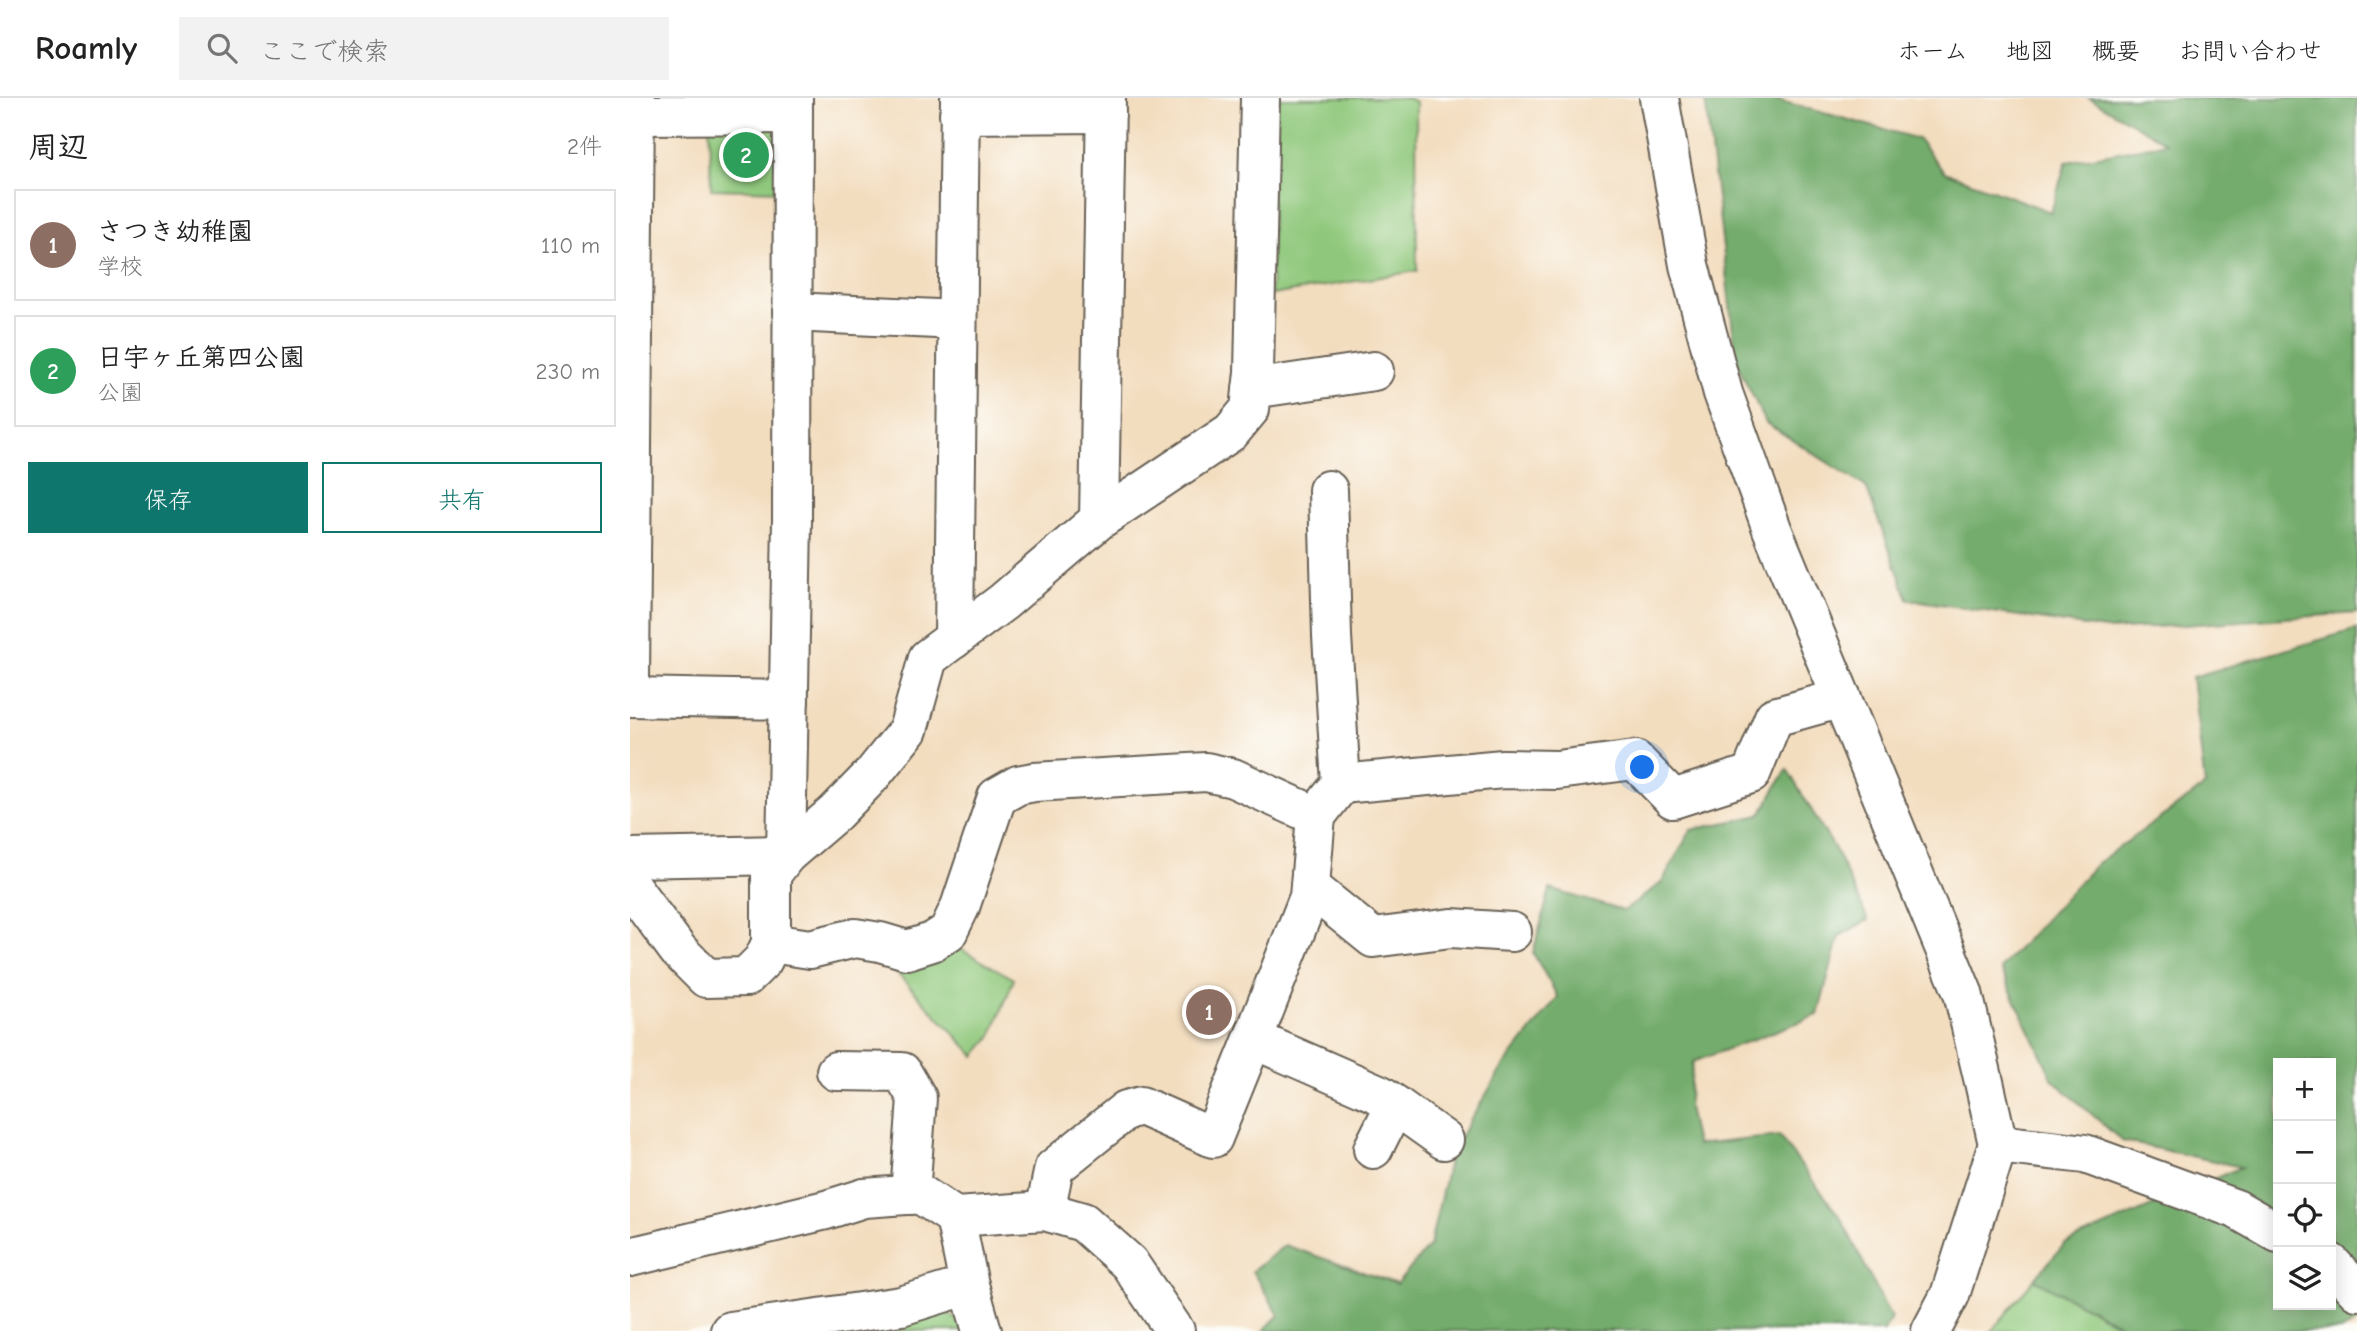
<!DOCTYPE html>
<html lang="ja">
<meta charset="utf-8">
<style>
body{margin:0;font-family:"Comic Neue","Klee One",sans-serif;background:#f2f2f2;color:#222}
.controls{position:absolute;right:21px;bottom:21px;display:grid;overflow:hidden;border-radius:0px;box-shadow:0 4px 18px #0003}
.controls button{width:63px;height:63px;display:grid;place-items:center;padding:0;border:0;border-bottom:2px solid #e0e0e0;background:#fff;color:#222;font:35px sans-serif}
.you{position:absolute;left:1013px;top:670px;width:24px;height:24px;margin:-18px;border:5px solid #fff;border-radius:50%;background:#1a73e8;box-shadow:0 0 0 10px #1a73e833}
.badge{display:grid;place-items:center;width:46px;height:46px;border-radius:50%;background:#0f766e;color:#fff;font-size:23px;font-weight:700}
.pin{position:absolute;translate:-50% -50%;border:4px solid #fff;box-shadow:0 2px 7px #0006}
.list{margin:0;padding:0;list-style:none}
h2{display:flex;justify-content:space-between;align-items:center;height:91px;margin:0;padding:0 28px;font-size:30px}
h2 small{font-size:23px;font-weight:400;color:#767676}
.list li{display:grid;grid-template-columns:46px 1fr auto;gap:21px;align-items:center;box-sizing:border-box;height:112px;margin:0 14px 14px;padding:0 14px;border:2px solid #e0e0e0;border-radius:0px}
.list b{display:block;font-size:26px;white-space:nowrap}
.list p{margin:0;font-size:23px;white-space:nowrap;color:#767676}
.list em{font-size:23px;font-style:normal;color:#767676}
.actions{display:flex;gap:14px;padding:21px 28px}
.actions a{flex:1;padding:16px 0;border:2px solid #0f766e;border-radius:0px;text-align:center;font-size:24px;color:#0f766e}
.actions .main{background:#0f766e;color:#fff}
.icon{flex:none;width:38px;height:38px;fill:none;stroke:currentColor;stroke-width:2;stroke-linecap:round;stroke-linejoin:round}
.map{position:relative;flex:none;width:1727px;height:1233px;overflow:hidden}
header{display:flex;align-items:center;gap:42px;box-sizing:border-box;height:98px;padding:0 35px;background:#fff;border-bottom:2px solid #e0e0e0}
header strong{font-size:33px}
nav{display:flex;gap:38px;margin-inline-start:auto;font-size:24px}
.search{width:490px;height:63px;background:#f2f2f2;display:flex;align-items:center;gap:18px;box-sizing:border-box;padding:0 24px;border-radius:0px;color:#767676;font-size:26px}
main{display:flex}
aside{flex:1;background:#fff}
.map>svg:first-child{display:block}
.green{fill:#8fc87c;stroke:#56724c;stroke-width:2}
.forest{fill:#73ac6c;stroke:#486444;stroke-width:2;fill-rule:evenodd}
.lines{fill:none;stroke-linecap:round;stroke-linejoin:round}
.minor-casing{stroke:#676055;stroke-width:42}
.minor{stroke:#fff;stroke-width:38}
</style>
<header>
<strong>Roamly</strong>
<div class="search"><svg class="icon" aria-label="search" viewBox="0 0 24 24"><circle cx="10" cy="10" r="6"/><path d="M15 15l6 6"/></svg>ここで検索</div>
<nav><a>ホーム</a><a>地図</a><a>概要</a><a>お問い合わせ</a></nav>
</header>
<main>
<aside>
<h2>周辺<small>2件</small></h2>
<ul class="list">
<li><span class="badge" style="background:#8d6e63">1</span><div><b>さつき幼稚園</b><p>学校</p></div><em>110 m</em></li>
<li><span class="badge" style="background:#2e9e5b">2</span><div><b>日宇ヶ丘第四公園</b><p>公園</p></div><em>230 m</em></li>
</ul>
<div class="actions"><a class="main">保存</a><a>共有</a></div>
</aside>
<div class="map">
<svg width="1727" height="1233" viewBox="0 0 1727 1233">
<rect width="100%" height="100%" fill="#fdfcf7"/>
<filter id="ink" filterUnits="userSpaceOnUse"><feTurbulence type="fractalNoise" baseFrequency=".0143" numOctaves="2"/><feDisplacementMap in="SourceGraphic" scale="14" xChannelSelector="R" yChannelSelector="G"/><feConvolveMatrix kernelMatrix="1 2 1 2 8 2 1 2 1" color-interpolation-filters="sRGB"/></filter>
<filter id="wash" filterUnits="userSpaceOnUse"><feTurbulence type="fractalNoise" baseFrequency=".00686" numOctaves="4" result="noise"/><feDisplacementMap in="SourceGraphic" scale="28" xChannelSelector="R" yChannelSelector="G"/><feGaussianBlur stdDeviation="1.57" result="paint"/><feColorMatrix in="noise" values="0 0 0 0 0 0 0 0 0 0 0 0 0 0 0 0 0 1.4 0 .05"/><feComposite in="paint" operator="in"/></filter>
<g filter="url(#wash)">
<rect width="100%" height="100%" fill="#f3ddbf"/>
<!-- green -->
<g class="green">
<polygon points="643,0 778,0 786,4 787,173 641,197"/>
<polygon points="79,21 153,23 152,93 81,91"/>
<polygon points="318,844 384,881 361,939 345,958 263,871"/>
<polygon points="1404,1181 1501,1233 1362,1233"/>
<polygon points="315,1213 333,1226 335,1233 251,1233 258,1218"/>
</g>
<!-- forest -->
<g class="forest">
<polygon points="1075,0 1140,0 1288,41 1314,74 1421,114 1436,64 1536,45 1459,0 1727,0 1727,515 1481,532 1278,501 1236,389 1136,325 1107,266"/>
<path d="M1727 531V1224L1711 1233H1501L1404 1181 1435 1146 1611 1069 1492 1043 1423 982 1370 870 1466 766 1575 688 1562 579ZM1648 965H1701V1207H1648Z"/>
<polygon points="1157,671 1206,753 1238,822 1209,838 1188,917 1063,964 1058,1009 1066,1047 1149,1038 1211,1120 1261,1220 1254,1233 633,1233 649,1217 622,1173 655,1147 767,1186 800,1147 821,1054 874,967 928,899 903,855 920,791 994,813 1032,784 1061,732 1130,717"/>
</g>
</g>
<g filter="url(#ink)">
<g class="lines">
<defs>
<g id="minor">
<polyline points="1029,0 1059,167 1093,295 1142,431 1333,895 1354,984 1368,1046 1320,1197 1301,1233"/>
<polyline points="329,16 476,15"/>
<polyline points="5,17 163,16"/>
<polyline points="162,214 327,222"/>
<polyline points="622,291 744,273"/>
<polyline points="698,392 702,538 711,686 873,671 927,672 1005,662 1043,701 1121,676 1144,619 1212,600"/>
<polyline points="469,422 601,334 620,311 624,274 630,0"/>
<polyline points="324,541 330,0"/>
<polyline points="0,582 5,0"/>
<polyline points="0,599 159,602"/>
<polyline points="686,718 679,799 623,941 751,997 814,1042"/>
<polyline points="156,757 162,422 163,0"/>
<polyline points="0,760 156,757"/>
<polyline points="0,787 48,852 76,880 116,879 133,862 141,845 141,777 156,757 205,715 242,677 278,632 298,560 373,504 469,422 476,0"/>
<polyline points="680,789 743,840 821,830 882,834"/>
<polyline points="141,845 180,851 225,840 250,844 277,852 302,844 318,834 330,809 367,699 388,687 404,684 576,674 603,680 686,718 711,686"/>
<polyline points="206,973 272,974 287,1000 280,1097"/>
<polyline points="1368,1046 1455,1056 1606,1111 1648,1135"/>
<polyline points="743,1051 765,1007"/>
<polyline points="415,1113 424,1070 496,1012 511,1008 583,1040 623,941"/>
<polyline points="325,1119 339,1187 352,1233"/>
<polyline points="0,1159 196,1112 234,1100 290,1096 325,1119 415,1113 453,1124 499,1165 545,1233"/>
<polyline points="1701,1165 1727,1193"/>
<polyline points="100,1233 271,1208 339,1187"/>
</g>
</defs>
<!-- minor casing -->
<use href="#minor" class="minor-casing"/>
<!-- minor -->
<use href="#minor" class="minor"/>
</g>
</g>
</svg>
<div class="controls">
<button>+</button>
<button>−</button>
<button><svg class="icon" aria-label="locate" viewBox="0 0 24 24"><circle cx="12" cy="12" r="6"/><path d="M12 2v4M12 18v4M2 12h4M18 12h4"/></svg></button>
<button><svg class="icon" aria-label="layers" viewBox="0 0 24 24"><path d="M12 4l9 5-9 5-9-5zM3 14l9 5 9-5"/></svg></button>
</div>
<div class="you"></div>
<div class="pin badge" style="left:579px;top:914px;background:#8d6e63">1</div>
<div class="pin badge" style="left:116px;top:57px;background:#2e9e5b">2</div>
</div>
</main>
